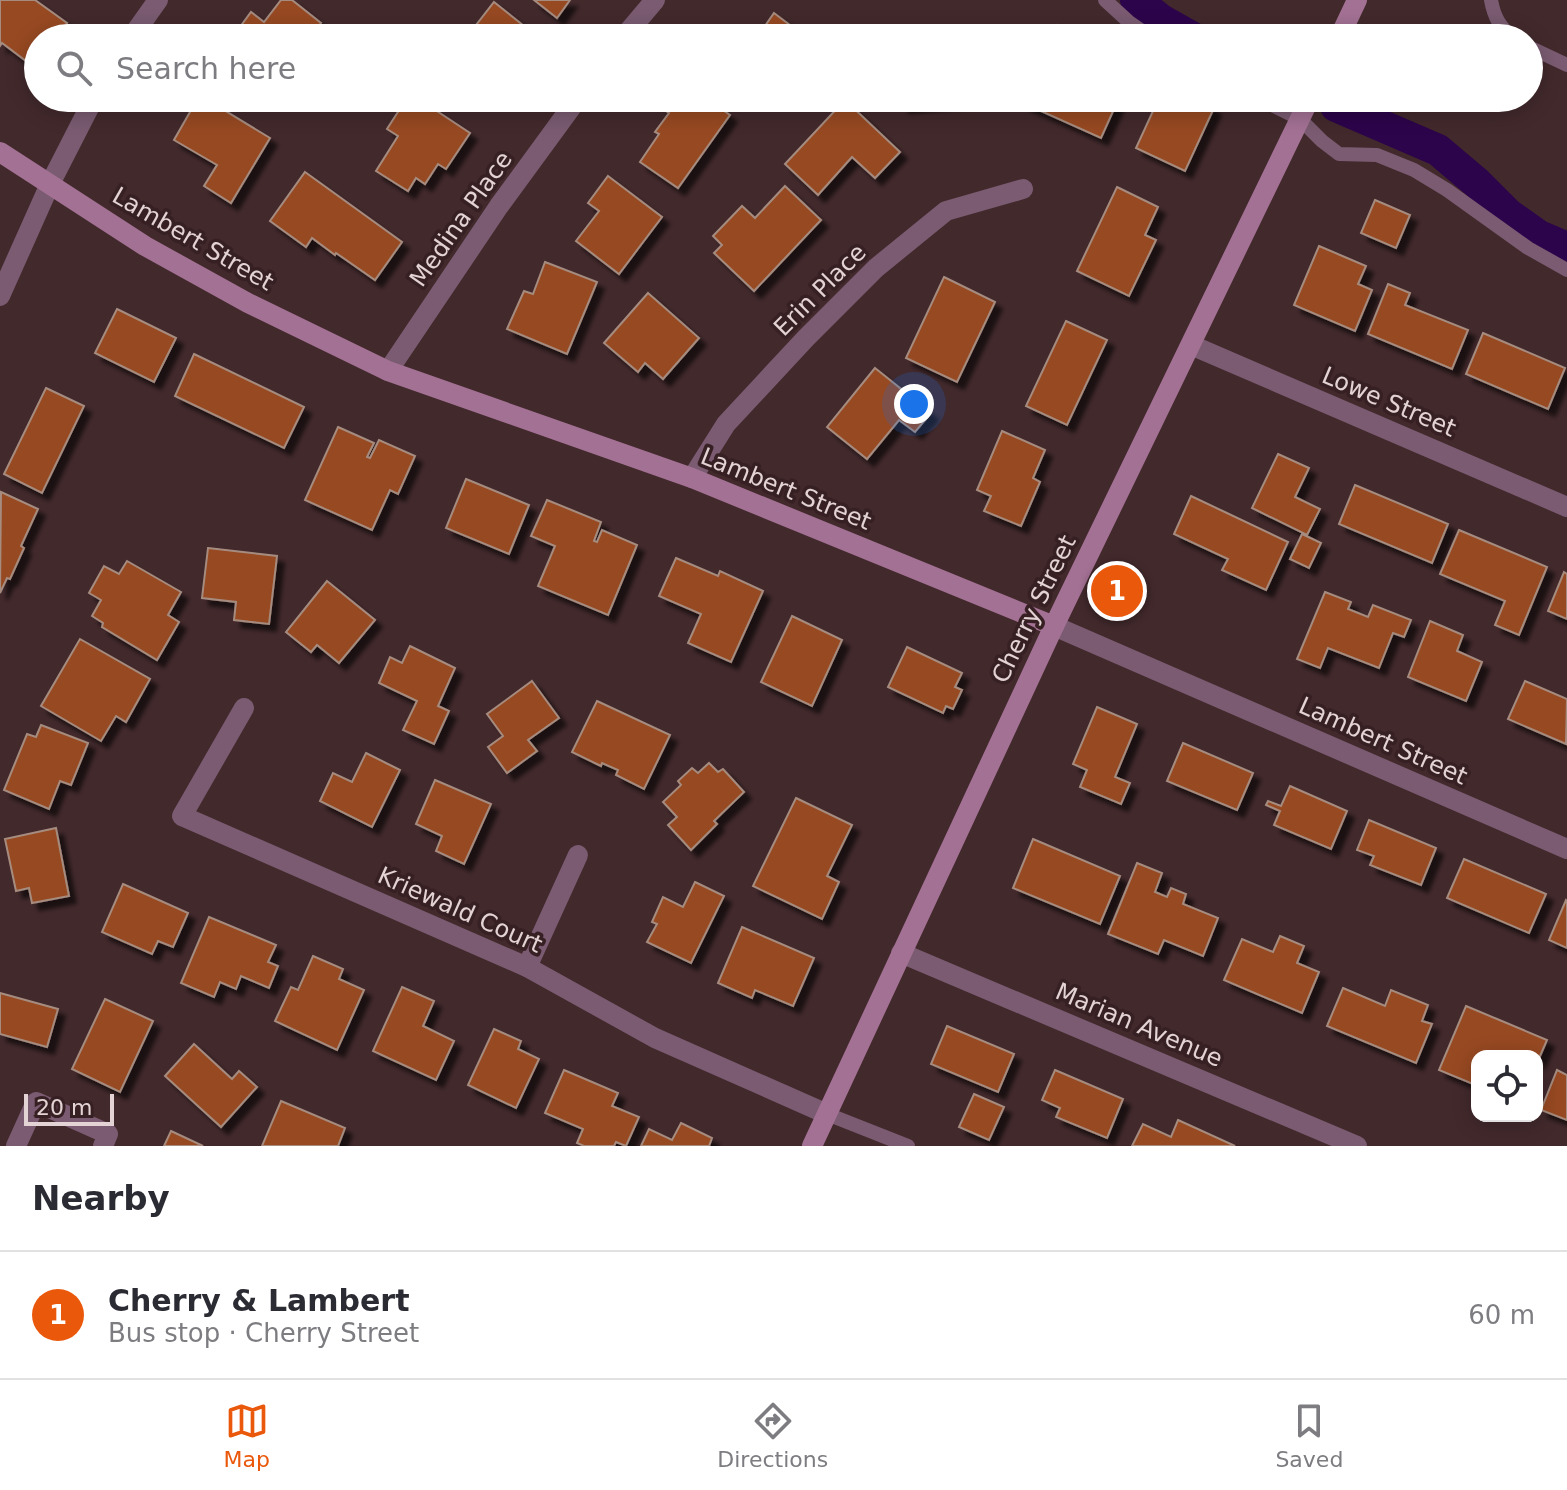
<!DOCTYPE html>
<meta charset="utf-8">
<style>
body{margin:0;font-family:"DejaVu Sans",sans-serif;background:#f2f2f3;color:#2b2b33}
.controls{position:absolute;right:24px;bottom:24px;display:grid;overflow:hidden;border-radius:16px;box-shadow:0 4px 20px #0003}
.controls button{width:72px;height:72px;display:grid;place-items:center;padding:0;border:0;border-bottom:2px solid #e1e1e2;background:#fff;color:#2b2b33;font:40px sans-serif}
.scale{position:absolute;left:24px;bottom:20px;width:90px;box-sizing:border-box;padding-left:8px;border:4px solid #e3d3d4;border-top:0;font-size:22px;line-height:28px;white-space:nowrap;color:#e3d3d4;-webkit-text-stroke:6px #372023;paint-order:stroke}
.you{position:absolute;left:914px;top:404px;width:28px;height:28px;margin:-20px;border:6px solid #fff;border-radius:50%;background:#1a73e8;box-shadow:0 0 0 12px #1a73e833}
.badge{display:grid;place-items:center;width:52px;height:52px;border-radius:50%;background:#ea580c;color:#fff;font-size:26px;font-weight:700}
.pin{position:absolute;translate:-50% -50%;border:4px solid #fff;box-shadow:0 2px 8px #0006}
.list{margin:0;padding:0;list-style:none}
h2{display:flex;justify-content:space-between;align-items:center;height:104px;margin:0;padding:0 32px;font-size:34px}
h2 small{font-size:26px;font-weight:400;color:#7c7c81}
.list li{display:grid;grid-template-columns:52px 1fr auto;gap:24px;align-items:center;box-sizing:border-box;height:128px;padding:0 32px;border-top:2px solid #e1e1e2}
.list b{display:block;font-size:30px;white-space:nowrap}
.list p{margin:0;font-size:26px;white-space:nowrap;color:#7c7c81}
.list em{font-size:26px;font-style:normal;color:#7c7c81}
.icon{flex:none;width:44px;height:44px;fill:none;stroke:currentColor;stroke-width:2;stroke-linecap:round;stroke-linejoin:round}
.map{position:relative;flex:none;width:1567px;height:1146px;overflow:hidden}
.search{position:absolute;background:#fff;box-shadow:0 4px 20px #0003;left:24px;right:24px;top:24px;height:88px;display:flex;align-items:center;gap:20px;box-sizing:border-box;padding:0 28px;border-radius:44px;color:#7c7c81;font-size:30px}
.sheet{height:232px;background:#fff}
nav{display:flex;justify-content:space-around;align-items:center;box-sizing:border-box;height:112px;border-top:2px solid #e1e1e2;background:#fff;font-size:22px;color:#7c7c81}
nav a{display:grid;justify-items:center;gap:4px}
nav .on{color:#ea580c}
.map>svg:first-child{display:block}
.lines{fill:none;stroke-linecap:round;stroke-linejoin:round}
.canal{stroke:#2c044b;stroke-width:32}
.building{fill:#974920;stroke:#a68b7f;stroke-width:2;filter:url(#shadow)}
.lane{stroke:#7a5b71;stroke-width:14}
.street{stroke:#7a5b71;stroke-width:20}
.secondary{stroke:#a37194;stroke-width:20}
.labels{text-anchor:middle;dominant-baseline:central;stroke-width:7;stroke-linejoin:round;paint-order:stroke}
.street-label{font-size:24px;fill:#e3d3d4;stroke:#372023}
</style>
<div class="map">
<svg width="1567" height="1146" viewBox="0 0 1567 1146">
<defs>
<filter id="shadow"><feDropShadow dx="7" dy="7" stdDeviation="2" flood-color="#0009"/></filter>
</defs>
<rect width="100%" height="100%" fill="#42292c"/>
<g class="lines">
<!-- canal -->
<g class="canal">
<polyline points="1136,0 1161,20 1193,38"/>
<polyline points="1336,106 1438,150 1477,183 1508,214 1539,236 1567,248"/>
</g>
</g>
<!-- building -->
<g class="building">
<polygon points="0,0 35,0 67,23 56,38 38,38 38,62 34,67 2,43 0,46"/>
<polygon points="281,0 292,0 321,23 310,38 232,38 251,12 264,22"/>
<polygon points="534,0 570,0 557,18"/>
<polygon points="494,2 539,38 466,38"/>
<polygon points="774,13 807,38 738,38 745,27 758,36"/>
<polygon points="1058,25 1087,38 1052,38"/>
<polygon points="958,26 959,38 924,38 924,28"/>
<polygon points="198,98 204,98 270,138 231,203 204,186 217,165 174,140"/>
<polygon points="407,98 417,98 470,133 446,169 438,164 425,184 416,178 408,191 376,171 398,136 387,129"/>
<polygon points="668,98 705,98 730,115 678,188 640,162 659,134 655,132 669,113 661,108"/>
<polygon points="901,98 968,98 968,100 902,106"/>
<polygon points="1025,98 1119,98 1101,138 1023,103"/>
<polygon points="1159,98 1193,98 1214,108 1185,171 1136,148"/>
<polygon points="845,100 900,152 875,178 852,157 818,195 785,164"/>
<polygon points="305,172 402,242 375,280 336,253 335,255 312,238 306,247 270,221"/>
<polygon points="608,176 662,217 619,274 576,241 599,211 588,203"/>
<polygon points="785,186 821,220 754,291 714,253 722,245 713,236 742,206 755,218"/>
<polygon points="1117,187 1158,207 1145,235 1156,240 1129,296 1077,271"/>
<polygon points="1375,200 1410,215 1396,248 1361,233"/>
<polygon points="1319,246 1366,266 1358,284 1372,290 1355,331 1294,305"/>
<polygon points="545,262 597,282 567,354 507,329 524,291 533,294"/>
<polygon points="944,277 995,302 957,382 906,358"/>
<polygon points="1388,284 1410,293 1405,305 1468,330 1452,369 1368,334"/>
<polygon points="648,293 699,338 663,379 645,363 638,372 604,343"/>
<polygon points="117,309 176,338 154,382 95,353"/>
<polygon points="1066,321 1107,340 1067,425 1026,406"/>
<polygon points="1483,333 1565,368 1548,409 1466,374"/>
<polygon points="194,354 304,407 284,448 175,396"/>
<polygon points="875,368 931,413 915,432 899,420 867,459 827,427"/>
<polygon points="46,388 84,406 42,493 4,474"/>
<polygon points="338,427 374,443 367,457 370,458 379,440 415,456 398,494 390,490 372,530 305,500"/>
<polygon points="1002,431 1045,450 1033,478 1040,482 1021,526 984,511 991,496 977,490"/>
<polygon points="1278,454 1309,468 1295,497 1320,509 1307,535 1252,508"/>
<polygon points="466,479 529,505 509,554 446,528"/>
<polygon points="1355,485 1448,524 1432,563 1339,524"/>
<polygon points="1,492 38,509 21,546 24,548 10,579 7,578 0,593"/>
<polygon points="1191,496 1288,542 1266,590 1222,570 1228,559 1174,534"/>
<polygon points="547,500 601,522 594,541 597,542 602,530 637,545 608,615 538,586 555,546 531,536"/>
<polygon points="1459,530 1547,567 1519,635 1495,625 1505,601 1440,574"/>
<polygon points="1302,534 1321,543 1309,568 1290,559"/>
<polygon points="208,548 277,556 269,624 234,620 236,602 202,598"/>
<polygon points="676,558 718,576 720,571 763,591 731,662 688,643 701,614 659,596"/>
<polygon points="127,561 181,592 168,615 179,622 157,660 102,627 103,623 92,616 101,600 89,593 104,566 119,574"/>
<polygon points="1564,572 1567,574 1567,619 1548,611"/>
<polygon points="327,581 375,620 339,663 317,645 311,652 286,632"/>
<polygon points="1325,592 1351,602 1348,609 1368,617 1373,605 1411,620 1404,637 1393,633 1379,668 1328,648 1320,668 1297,659"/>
<polygon points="792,616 842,640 812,706 761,682"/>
<polygon points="1430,621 1463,635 1457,651 1482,662 1466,701 1408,677"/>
<polygon points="80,639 150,679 126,722 116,716 101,741 41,706"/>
<polygon points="410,646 455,668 438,706 449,711 434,744 403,730 417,701 379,683 390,657 402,663"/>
<polygon points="907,647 962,673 955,687 962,690 953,709 946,706 943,713 888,687"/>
<polygon points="532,681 559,718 528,740 537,751 507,773 488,747 503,736 487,714"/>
<polygon points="1525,681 1567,699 1566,744 1508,719"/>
<polygon points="597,701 670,735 644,789 616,775 618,770 602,763 601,766 572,752"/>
<polygon points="1097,707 1137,724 1115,777 1130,783 1121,804 1080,787 1087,770 1073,764"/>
<polygon points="41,725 88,743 71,785 60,781 49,809 4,790 27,734 36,737"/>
<polygon points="1183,743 1253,773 1237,810 1167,781"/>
<polygon points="366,753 400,770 372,827 320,801 333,773 352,782"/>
<polygon points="709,763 718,772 723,769 744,792 714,821 717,824 691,850 668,825 677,817 663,802 681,785 678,781 692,768 698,773"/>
<polygon points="435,780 491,804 464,864 436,851 442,836 416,824"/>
<polygon points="1290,786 1347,811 1331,849 1274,825 1280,811 1266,805 1268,801 1281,806"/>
<polygon points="796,798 852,825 827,876 839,882 822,919 753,886"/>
<polygon points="1369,820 1436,848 1421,885 1370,865 1374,856 1357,850"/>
<polygon points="56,828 69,896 32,903 29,888 16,891 5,839"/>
<polygon points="1033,839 1120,876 1100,924 1013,888"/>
<polygon points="1464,859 1546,894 1529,933 1447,898"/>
<polygon points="1137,863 1162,873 1155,892 1167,897 1171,888 1186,894 1183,904 1218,918 1203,956 1164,940 1158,954 1108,934"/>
<polygon points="695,882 724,896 691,963 647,942 657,924 652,922 663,897 683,907"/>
<polygon points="123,884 188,913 173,947 158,941 152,954 102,932"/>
<polygon points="1566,900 1567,901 1567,948 1549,940"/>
<polygon points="209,917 276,945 268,962 278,966 269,988 241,976 236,989 220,982 214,997 181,983"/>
<polygon points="742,927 814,958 793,1006 755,990 752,998 718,983"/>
<polygon points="1280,936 1304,946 1297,963 1319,972 1302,1013 1224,980 1242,939 1273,952"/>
<polygon points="313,956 343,969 339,979 364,990 337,1050 275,1021 291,987 298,990"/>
<polygon points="402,987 434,1001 423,1026 454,1041 436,1080 373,1051"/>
<polygon points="1343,988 1385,1006 1391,990 1428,1005 1422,1021 1432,1024 1416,1063 1327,1026"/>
<polygon points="0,993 58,1009 47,1047 0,1034"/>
<polygon points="105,999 153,1021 120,1092 72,1069"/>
<polygon points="1466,1006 1547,1040 1537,1063 1537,1056 1477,1056 1477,1074 1473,1084 1439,1070"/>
<polygon points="947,1026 1014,1054 998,1092 931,1064"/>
<polygon points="494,1029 521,1041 518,1049 539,1059 516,1108 468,1085"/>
<polygon points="194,1044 232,1079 239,1071 257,1087 221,1127 165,1076"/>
<polygon points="564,1070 618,1093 612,1106 639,1117 626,1146 616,1142 614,1146 584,1146 577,1143 583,1129 545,1113"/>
<polygon points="1055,1070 1123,1099 1107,1138 1056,1117 1060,1108 1042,1100"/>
<polygon points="1557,1070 1567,1075 1567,1120 1541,1110"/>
<polygon points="974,1094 1004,1107 989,1140 959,1127"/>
<polygon points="281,1101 345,1128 338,1146 262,1146"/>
<polygon points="1178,1120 1235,1146 1132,1146 1143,1124 1171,1137"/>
<polygon points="681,1123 712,1138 709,1146 641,1146 649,1129 672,1140"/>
<polygon points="171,1131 203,1146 164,1146"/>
</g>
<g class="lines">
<!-- lane -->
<g class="lane">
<polyline points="1105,0 1129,22 1152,38"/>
<path d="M1491 0C1494 17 1500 28 1514 38"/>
<polyline points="1529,47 1567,65"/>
<polyline points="1258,98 1300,119 1322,141 1339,154 1377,155 1414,170 1447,190 1528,248 1567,270"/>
<polyline points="827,1114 908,1146"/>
</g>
<!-- street -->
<g class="street">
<polyline points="131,38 158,0"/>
<polyline points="623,38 655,0"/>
<polyline points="0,296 50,184 94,98"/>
<polyline points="1191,345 1567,507"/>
<polyline points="388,371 499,206 578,98"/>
<polyline points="692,478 726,424 806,338 876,268 946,211 1023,189"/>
<polyline points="1054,626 1567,849"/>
<polyline points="244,708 182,816 527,967 655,1038 827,1114"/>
<polyline points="901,953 1357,1146"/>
<polyline points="527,967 578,855"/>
<polyline points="16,1146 36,1102 108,1134 103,1146"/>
</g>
<!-- secondary -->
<g class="secondary">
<polyline points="1339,38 1357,0"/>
<polyline points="0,152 145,246 248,303 388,371 692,478 1054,626"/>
<polyline points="812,1146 1054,626 1310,98"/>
</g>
</g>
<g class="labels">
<!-- street labels -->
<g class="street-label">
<text transform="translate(461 219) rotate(-55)">Medina Place</text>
<text transform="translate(193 239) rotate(30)">Lambert Street</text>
<text transform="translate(820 290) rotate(-45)">Erin Place</text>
<text transform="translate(1389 402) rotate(23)">Lowe Street</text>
<text transform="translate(786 489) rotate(22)">Lambert Street</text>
<text transform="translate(1034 609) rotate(-64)">Cherry Street</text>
<text transform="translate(1383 741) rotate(24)">Lambert Street</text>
<text transform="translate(460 910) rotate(24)">Kriewald Court</text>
<text transform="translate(1139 1025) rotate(23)">Marian Avenue</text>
</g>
</g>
</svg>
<div class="controls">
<button><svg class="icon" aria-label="locate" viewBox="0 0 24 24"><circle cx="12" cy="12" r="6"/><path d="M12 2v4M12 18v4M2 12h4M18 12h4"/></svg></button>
</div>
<div class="scale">20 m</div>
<div class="you"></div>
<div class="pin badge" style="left:1117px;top:591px">1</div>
<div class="search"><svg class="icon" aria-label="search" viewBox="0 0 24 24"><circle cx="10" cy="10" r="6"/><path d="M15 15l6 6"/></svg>Search here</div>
</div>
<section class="sheet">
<h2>Nearby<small></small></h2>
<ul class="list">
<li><span class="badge">1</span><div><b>Cherry &amp; Lambert</b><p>Bus stop · Cherry Street</p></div><em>60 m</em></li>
</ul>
</section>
<nav>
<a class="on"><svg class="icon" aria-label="map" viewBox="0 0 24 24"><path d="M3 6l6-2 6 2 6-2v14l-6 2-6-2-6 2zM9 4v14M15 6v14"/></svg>Map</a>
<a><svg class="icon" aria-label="directions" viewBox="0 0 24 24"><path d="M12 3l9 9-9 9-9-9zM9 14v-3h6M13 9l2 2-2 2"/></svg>Directions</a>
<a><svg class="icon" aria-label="saved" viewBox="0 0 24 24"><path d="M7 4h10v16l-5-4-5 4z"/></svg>Saved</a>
</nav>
